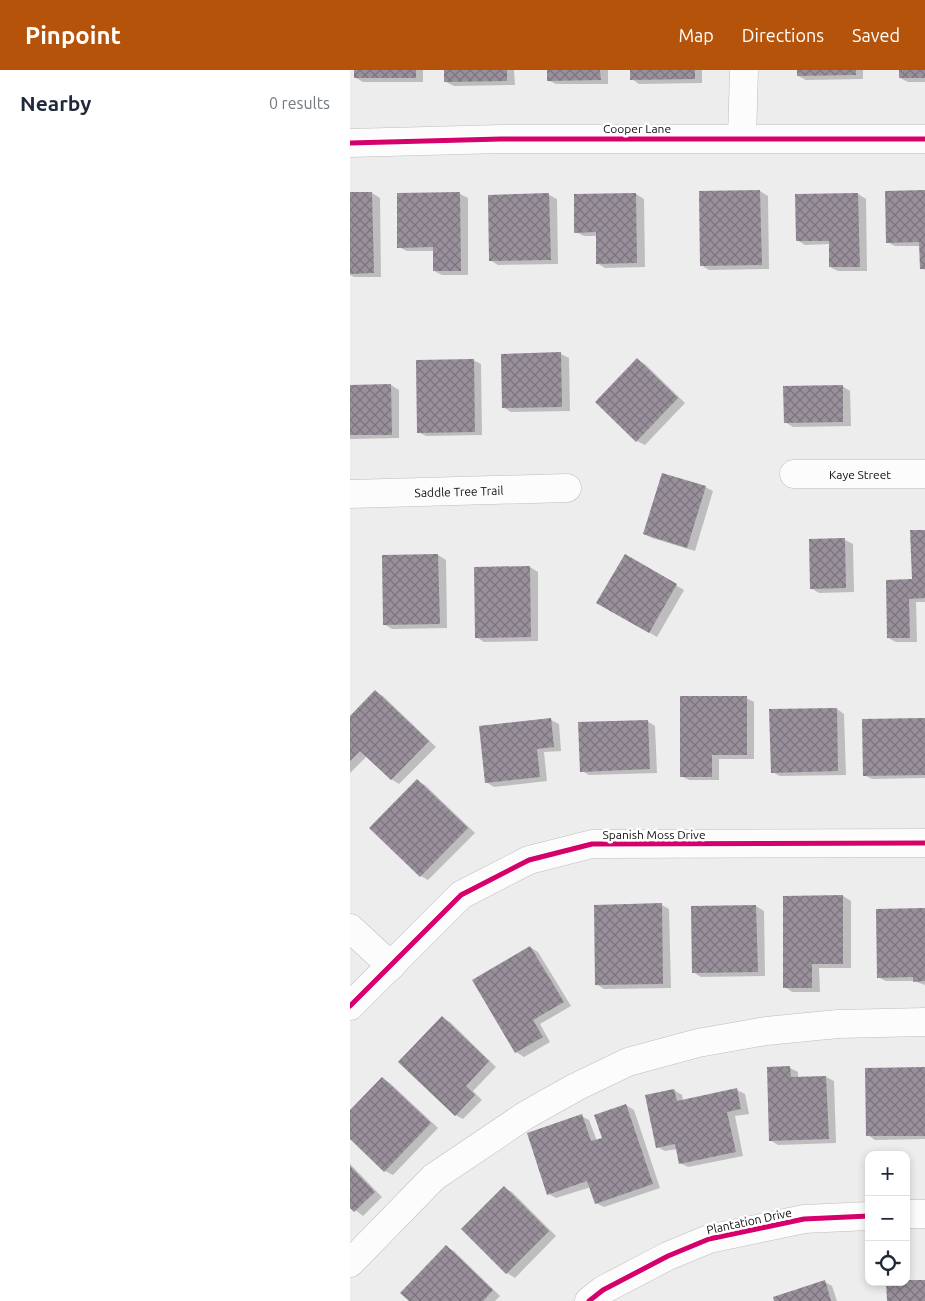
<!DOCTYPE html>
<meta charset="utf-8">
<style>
body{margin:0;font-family:Ubuntu,sans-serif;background:#f2f2f3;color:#1f2937}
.controls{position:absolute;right:15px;bottom:15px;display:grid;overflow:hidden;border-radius:10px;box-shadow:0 2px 8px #0003}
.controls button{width:45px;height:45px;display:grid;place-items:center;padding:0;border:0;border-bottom:1px solid #e0e1e3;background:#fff;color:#1f2937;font:25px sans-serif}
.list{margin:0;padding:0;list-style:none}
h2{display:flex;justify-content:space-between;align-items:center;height:65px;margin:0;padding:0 20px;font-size:21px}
h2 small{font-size:16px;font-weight:400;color:#747a83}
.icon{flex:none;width:28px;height:28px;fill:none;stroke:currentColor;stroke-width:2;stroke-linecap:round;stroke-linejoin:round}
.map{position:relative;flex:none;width:575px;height:1231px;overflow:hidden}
header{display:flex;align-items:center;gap:30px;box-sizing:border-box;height:70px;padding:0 25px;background:#b45309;color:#fff}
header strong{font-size:24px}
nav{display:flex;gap:28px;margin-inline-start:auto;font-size:18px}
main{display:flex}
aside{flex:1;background:#fff}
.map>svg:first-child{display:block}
.shadow{fill:#0003}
.building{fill:url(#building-cross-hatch)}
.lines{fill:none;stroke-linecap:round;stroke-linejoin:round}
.minor-casing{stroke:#bebdbe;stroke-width:29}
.minor{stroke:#fcfcfc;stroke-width:28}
.cycleway-casing{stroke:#fff;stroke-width:8}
.cycleway{stroke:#d6006c;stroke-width:5}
.labels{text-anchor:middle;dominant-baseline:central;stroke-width:5;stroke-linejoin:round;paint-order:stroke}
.street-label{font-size:12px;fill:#100f10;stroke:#fff}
</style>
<header>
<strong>Pinpoint</strong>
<nav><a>Map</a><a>Directions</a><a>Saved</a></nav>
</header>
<main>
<aside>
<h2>Nearby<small>0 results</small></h2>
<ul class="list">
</ul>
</aside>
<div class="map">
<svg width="575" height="1231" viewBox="0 0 575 1231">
<defs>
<pattern id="building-cross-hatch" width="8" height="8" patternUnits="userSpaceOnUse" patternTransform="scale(1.25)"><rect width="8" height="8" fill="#99909b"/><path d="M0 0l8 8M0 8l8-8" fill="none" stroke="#7b747d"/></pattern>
</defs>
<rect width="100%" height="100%" fill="#eeedee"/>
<!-- shadow -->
<g class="shadow">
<polygon points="5,0 73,0 73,12 13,12 6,8"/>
<polygon points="95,0 164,0 165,15 104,16 96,12"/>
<polygon points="198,0 258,0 258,14 206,14 198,10"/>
<polygon points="281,0 352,0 352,13 289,14 282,9"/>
<polygon points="448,0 513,0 513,9 456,10 448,6"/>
<polygon points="550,0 575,0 575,12 558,12 550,8"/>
<polygon points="410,121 418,126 419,199 359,200 351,195 350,122"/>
<polygon points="575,121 575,200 571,198 571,176 545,176 537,172"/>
<polygon points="0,123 22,123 30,128 31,207 4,207 0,205"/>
<polygon points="110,124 118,128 118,205 92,205 84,201 84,181 57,181 49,177"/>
<polygon points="286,124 294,129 295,197 255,198 247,193 247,166 234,166 226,162"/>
<polygon points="508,124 516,129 517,201 488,201 480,197 480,174 455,175 447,170 446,126"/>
<polygon points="199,125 207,129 208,194 148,195 140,190 139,126"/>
<polygon points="211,284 219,288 220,341 161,342 153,337"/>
<polygon points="123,290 131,294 132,365 76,366 68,362"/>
<polygon points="287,290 295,294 335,333 295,375 287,371"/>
<polygon points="41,315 49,320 49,368 0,369 0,316"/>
<polygon points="492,316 500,321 501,356 443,357 435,352"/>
<polygon points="355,417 363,421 345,481 302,468 294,464"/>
<polygon points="575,461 575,532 566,532 567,572 546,572 538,568 563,511"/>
<polygon points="460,470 495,470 503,474 504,522 469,523 461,518"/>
<polygon points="88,485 96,490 97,558 42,559 34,554"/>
<polygon points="275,485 334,520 307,567 248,532"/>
<polygon points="180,497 188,502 188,571 134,572 126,567"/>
<polygon points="26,622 33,626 86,677 49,714 41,709 17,686 0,703 0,648"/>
<polygon points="396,628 404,632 404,689 369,689 369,710 339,710 331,706"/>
<polygon points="487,639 494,644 496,705 430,706 422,702"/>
<polygon points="575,649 575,708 522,709 514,705"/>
<polygon points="201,650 209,654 211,681 194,682 197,711 144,717 136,712"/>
<polygon points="297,651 305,656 307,703 239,705 232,701"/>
<polygon points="67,711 75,715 125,763 78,810 71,806"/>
<polygon points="493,826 501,831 501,898 469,898 470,922 442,922 435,917"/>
<polygon points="312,835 319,839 321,918 254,919 246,914"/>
<polygon points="406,836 414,841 415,906 351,907 343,902 342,837"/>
<polygon points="575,839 575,915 564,911 536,911 528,907"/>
<polygon points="180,877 188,882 221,936 190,954 200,972 174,987 166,982 124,910"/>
<polygon points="92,948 100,952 146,997 123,1021 132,1030 113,1049 105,1045"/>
<polygon points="440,998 448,1002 448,1008 476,1007 484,1011 486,1073 428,1075 420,1070"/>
<polygon points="575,998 575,1069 525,1070 518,1065"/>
<polygon points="32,1008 40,1013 88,1058 43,1105 35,1101 0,1068 0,1042"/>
<polygon points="324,1020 332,1025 333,1031 387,1020 395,1024 399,1044 385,1046 393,1086 338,1097 330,1093 327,1079 315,1081 307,1077"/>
<polygon points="276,1035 284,1040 310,1118 254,1137 246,1133 241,1117 206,1128 199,1124 231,1046 239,1050 247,1071 253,1069"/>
<polygon points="0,1094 32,1127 13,1146 0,1136"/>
<polygon points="154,1118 162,1122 206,1166 165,1208 157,1203"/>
<polygon points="96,1177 104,1181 150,1226 145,1231 61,1231"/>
<polygon points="475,1212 482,1216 487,1231 426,1231"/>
</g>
<!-- building -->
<g class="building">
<rect x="4" y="0" width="62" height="8"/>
<polygon points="94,0 157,0 157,11 94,12"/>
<polygon points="197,0 250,0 251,10 197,11"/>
<polygon points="280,0 345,0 345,9 280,10"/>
<polygon points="447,0 506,0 506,5 447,6"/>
<rect x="549" y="0" width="26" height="8"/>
<polygon points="410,120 412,195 350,196 349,121"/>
<polygon points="575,120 575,199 570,199 569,172 536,173 535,121"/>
<polygon points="0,122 22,122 24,203 0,204"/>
<polygon points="110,122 111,201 83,201 83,177 47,178 47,123"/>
<polygon points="199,123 201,190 139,191 138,125"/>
<polygon points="286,123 287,193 246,194 246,162 224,163 224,124"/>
<polygon points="508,123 510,197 479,197 479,171 446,171 445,124"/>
<polygon points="211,282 212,337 152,338 151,284"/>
<polygon points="287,288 328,328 286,372 245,332"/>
<polygon points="124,289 125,362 67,363 66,290"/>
<polygon points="41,314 42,365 0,365 0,315"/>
<polygon points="493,315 493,352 434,353 433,316"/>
<polygon points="312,403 356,416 337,478 293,464"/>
<polygon points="560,460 575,460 575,528 559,529 560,568 537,568 536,510 562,509"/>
<polygon points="495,468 496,518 460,519 459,469"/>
<polygon points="88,484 90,554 33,555 32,485"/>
<polygon points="275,484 327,514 299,563 246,533"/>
<polygon points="180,496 181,567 125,568 124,497"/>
<polygon points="25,620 79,671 41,710 10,681 0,691 0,646"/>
<polygon points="330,626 397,626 397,685 362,685 362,707 330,707"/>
<polygon points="487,638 488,701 421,703 419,639"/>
<polygon points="201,648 204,677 187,679 190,707 135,713 129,656"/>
<polygon points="575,648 575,705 513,706 512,649"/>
<polygon points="298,650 300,699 230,702 228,652"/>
<polygon points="67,709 118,758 70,807 19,758"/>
<polygon points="493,825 493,894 462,894 462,918 433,918 433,826"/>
<polygon points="312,833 313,914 245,915 244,835"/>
<polygon points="406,835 408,902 342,903 341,836"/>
<polygon points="575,838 575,911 563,912 563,907 527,908 526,839"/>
<polygon points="180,876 214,932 183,950 193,967 165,983 122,910"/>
<polygon points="92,946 139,991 116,1016 125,1025 105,1046 48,992"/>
<polygon points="440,996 441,1007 476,1006 479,1069 419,1071 417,997"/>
<polygon points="575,997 575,1066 516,1066 515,998"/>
<polygon points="32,1007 81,1053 34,1102 0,1069 0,1040"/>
<polygon points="387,1018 391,1039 377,1042 386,1082 329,1094 325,1074 306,1078 295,1025 324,1019 327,1031"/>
<polygon points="276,1034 303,1114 245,1134 237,1111 197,1125 177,1063 232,1044 241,1071 252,1068 244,1045"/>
<polygon points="0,1096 25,1122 4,1142 0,1138"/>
<polygon points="154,1116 199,1161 156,1204 111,1159"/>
<polygon points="96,1175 143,1220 133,1231 59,1231 50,1223"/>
<polygon points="475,1210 481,1231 424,1231 423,1227"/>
<polygon points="556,1210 575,1210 575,1231 537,1231 536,1212 556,1212"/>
</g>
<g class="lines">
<defs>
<g id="minor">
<polyline points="392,68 394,0"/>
<polyline points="0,73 151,69 575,69"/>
<path id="s1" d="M444 404H575"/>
<path id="s2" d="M0 424 217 418"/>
<polyline points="0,858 41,896"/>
<polyline points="0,936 111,825 179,790 242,774 575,773"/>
<polyline points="556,1144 575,1144"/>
<polyline points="0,1193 84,1107 176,1045 226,1017 278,992 348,973 416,961 488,954 575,952"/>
<polyline points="239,1231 253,1220 318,1186 359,1169 454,1149 519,1146"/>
</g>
</defs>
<!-- minor casing -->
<use href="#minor" class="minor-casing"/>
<!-- minor -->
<use href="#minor" class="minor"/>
<defs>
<g id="cycleway">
<polyline points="0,73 151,69 575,69"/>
<polyline points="0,936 111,825 179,790 242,774 575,773"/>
<polyline points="239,1231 253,1220 318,1186 359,1169 454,1149 519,1146"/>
</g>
</defs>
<!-- cycleway casing -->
<use href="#cycleway" class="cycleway-casing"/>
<!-- cycleway -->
<use href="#cycleway" class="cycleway"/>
</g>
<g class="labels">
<!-- street labels -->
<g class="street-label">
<text x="287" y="58">Cooper Lane</text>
<text stroke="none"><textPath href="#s1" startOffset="66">Kaye Street</textPath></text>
<text stroke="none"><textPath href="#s2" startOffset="109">Saddle Tree Trail</textPath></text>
<text x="304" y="764">Spanish Moss Drive</text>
<text transform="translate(399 1151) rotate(-12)">Plantation Drive</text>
</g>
</g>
</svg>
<div class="controls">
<button>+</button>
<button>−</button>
<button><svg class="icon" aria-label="locate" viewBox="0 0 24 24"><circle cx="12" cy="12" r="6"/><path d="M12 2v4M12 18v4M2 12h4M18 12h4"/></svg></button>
</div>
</div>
</main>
